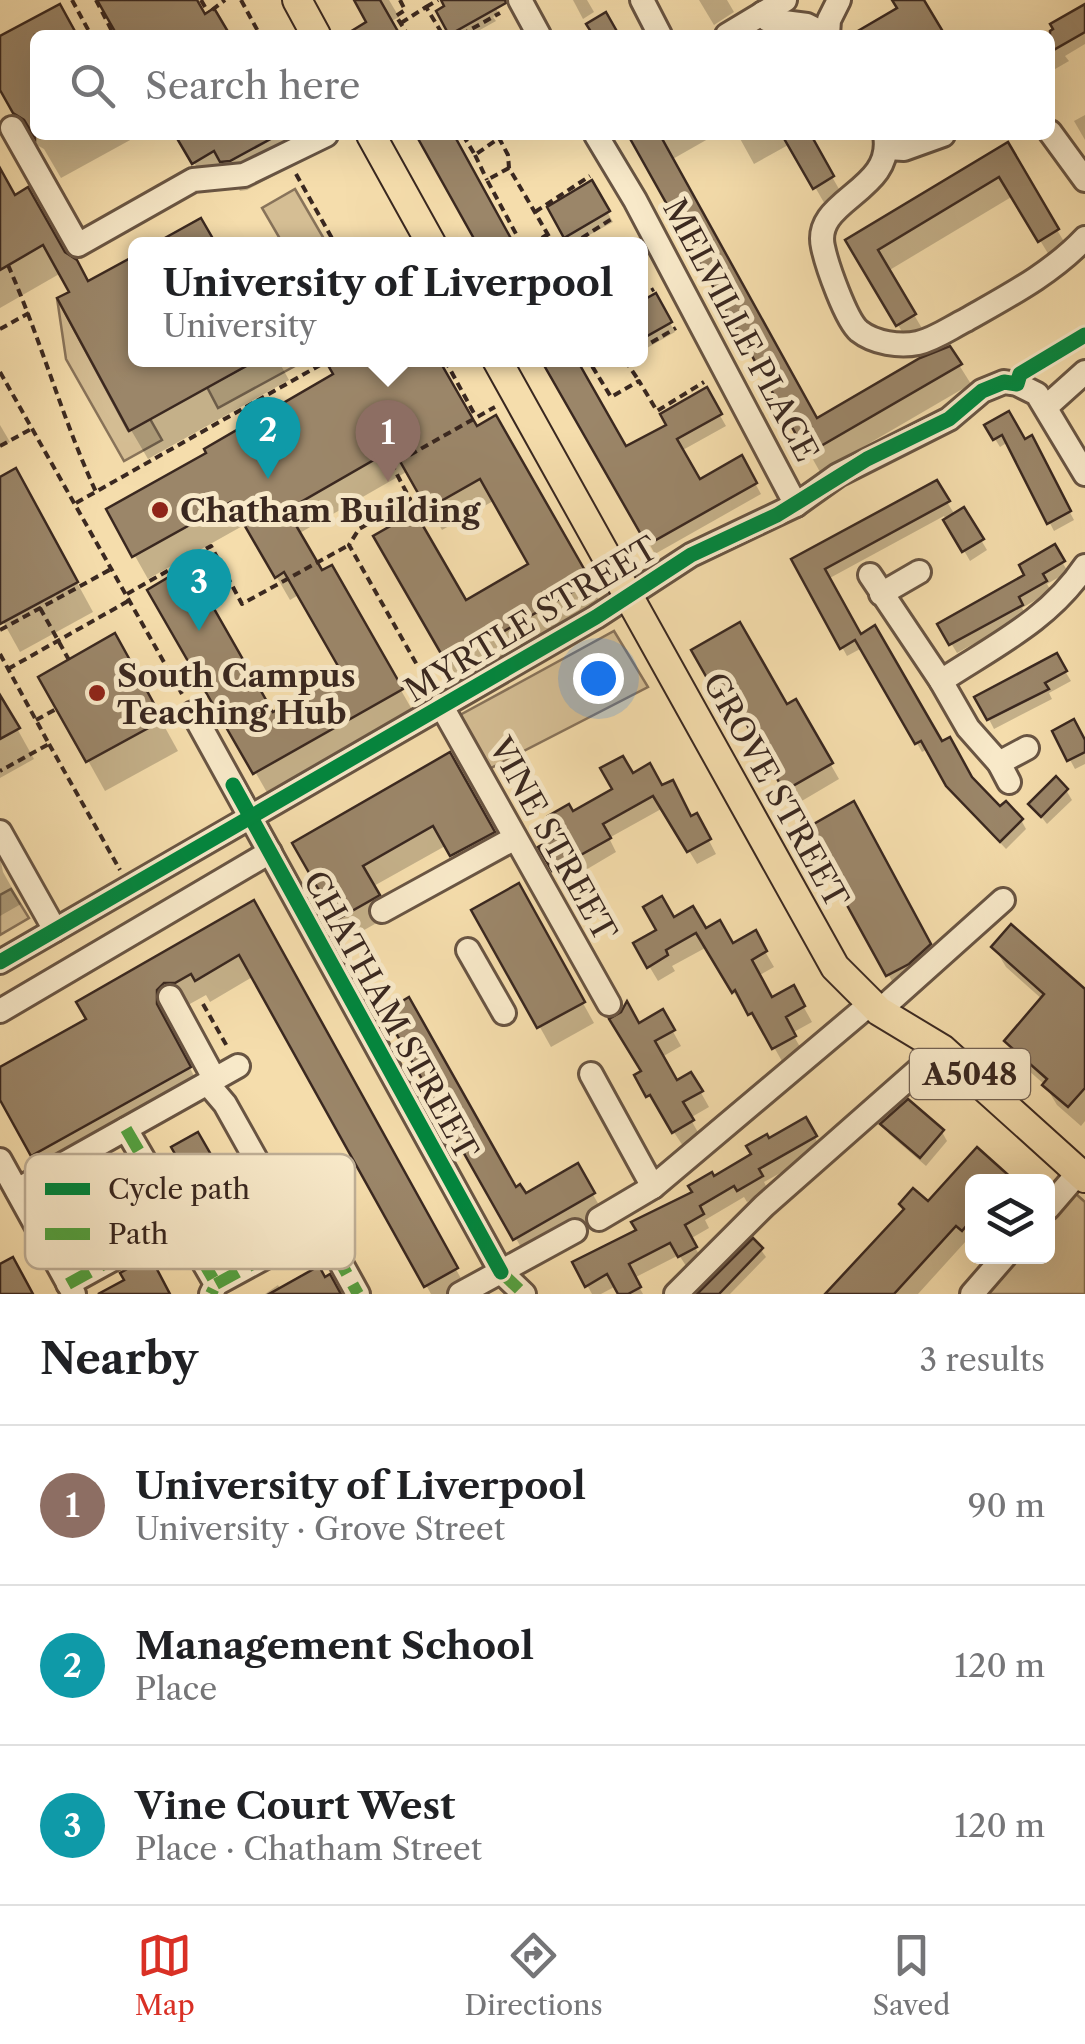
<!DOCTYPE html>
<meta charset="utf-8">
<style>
body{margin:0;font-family:"Libre Caslon Text",serif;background:#f6f6f6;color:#202124}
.controls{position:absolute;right:30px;bottom:30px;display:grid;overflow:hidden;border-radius:15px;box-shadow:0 10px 40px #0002}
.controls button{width:90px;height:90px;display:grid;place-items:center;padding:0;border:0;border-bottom:2px solid #e0e0e0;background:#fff;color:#202124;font:50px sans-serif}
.you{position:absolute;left:598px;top:678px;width:35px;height:35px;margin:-25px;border:8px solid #fff;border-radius:50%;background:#1a73e8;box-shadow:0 0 0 15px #1a73e833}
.badge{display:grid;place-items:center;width:65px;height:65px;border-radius:50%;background:#d93025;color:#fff;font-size:32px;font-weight:700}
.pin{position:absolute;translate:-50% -82px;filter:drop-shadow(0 2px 5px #0008)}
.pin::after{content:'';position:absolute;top:52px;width:35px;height:30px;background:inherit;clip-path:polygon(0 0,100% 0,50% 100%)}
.popup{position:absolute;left:128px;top:237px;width:520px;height:130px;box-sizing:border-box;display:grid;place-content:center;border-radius:15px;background:#fff;filter:drop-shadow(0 2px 8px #0005);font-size:32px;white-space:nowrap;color:#757577}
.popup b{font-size:38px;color:#202124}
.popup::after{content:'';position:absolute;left:50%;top:100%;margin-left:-20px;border:20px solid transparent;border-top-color:#fff}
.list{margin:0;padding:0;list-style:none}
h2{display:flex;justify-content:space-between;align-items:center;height:130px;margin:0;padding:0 40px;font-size:42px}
h2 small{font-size:32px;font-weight:400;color:#757577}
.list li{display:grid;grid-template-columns:65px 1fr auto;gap:30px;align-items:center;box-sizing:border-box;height:160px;padding:0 40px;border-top:2px solid #e0e0e0}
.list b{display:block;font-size:38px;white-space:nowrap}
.list p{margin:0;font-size:32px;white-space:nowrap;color:#757577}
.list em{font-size:32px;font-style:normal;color:#757577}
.icon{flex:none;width:55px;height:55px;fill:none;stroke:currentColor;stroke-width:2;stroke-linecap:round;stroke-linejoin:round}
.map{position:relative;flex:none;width:1085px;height:1294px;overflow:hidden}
.search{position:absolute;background:#fff;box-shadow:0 10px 40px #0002;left:30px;right:30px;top:30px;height:110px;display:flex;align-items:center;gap:25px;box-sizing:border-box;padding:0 35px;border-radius:15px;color:#757577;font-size:38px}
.sheet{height:610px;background:#fff}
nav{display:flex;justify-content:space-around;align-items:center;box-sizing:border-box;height:140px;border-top:2px solid #e0e0e0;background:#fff;font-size:28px;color:#757577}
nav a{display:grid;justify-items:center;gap:5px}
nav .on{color:#d93025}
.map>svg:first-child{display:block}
.green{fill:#d5be94;stroke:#88735a;stroke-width:2.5}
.shadow{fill:#0003}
.building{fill:#9b8669;stroke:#3a2820;stroke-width:2.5}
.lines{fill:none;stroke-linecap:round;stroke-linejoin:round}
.minor-casing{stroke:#695543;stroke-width:28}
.major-casing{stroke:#3a2820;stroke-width:32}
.path{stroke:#3a2820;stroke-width:4;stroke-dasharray:8 5;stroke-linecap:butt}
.minor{stroke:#f8e9c9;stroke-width:22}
.major{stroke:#f5ddac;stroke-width:28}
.quiet{stroke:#54a341;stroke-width:12;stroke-dasharray:25 12;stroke-linecap:butt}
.cycleway-casing{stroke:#f8e9c9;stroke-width:21}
.cycleway{stroke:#00873e;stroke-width:15}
.poi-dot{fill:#8f2418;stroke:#f8e9c9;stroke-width:4}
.labels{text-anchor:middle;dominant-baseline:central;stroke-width:10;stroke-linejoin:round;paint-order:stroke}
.shield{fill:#f8e9c9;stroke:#736253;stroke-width:2.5}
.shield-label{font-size:30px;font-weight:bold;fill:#3a2820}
.street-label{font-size:32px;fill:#3a2820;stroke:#f8e9c9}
.poi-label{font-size:32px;font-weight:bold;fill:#3a2820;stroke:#f8e9c9;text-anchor:start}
.key{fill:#f8e9c9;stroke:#bfaf96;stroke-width:2.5}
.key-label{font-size:28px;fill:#3a2820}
</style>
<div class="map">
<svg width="1085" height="1294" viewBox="0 0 1085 1294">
<rect width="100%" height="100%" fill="#f5ddac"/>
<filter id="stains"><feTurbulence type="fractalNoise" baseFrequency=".002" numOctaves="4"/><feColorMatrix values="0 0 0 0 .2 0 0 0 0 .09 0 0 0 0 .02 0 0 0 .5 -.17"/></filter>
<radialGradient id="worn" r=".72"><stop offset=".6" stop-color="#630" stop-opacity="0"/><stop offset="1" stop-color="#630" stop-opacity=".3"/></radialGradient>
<!-- green -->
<g class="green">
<polygon points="295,189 327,244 283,244 262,208"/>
<polygon points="57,298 128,430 150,419 162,440 124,461 66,359"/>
<polygon points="257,360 306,360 218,408 207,387"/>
<polygon points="614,631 648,687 489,769 460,715"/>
<polygon points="11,889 29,918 0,935 0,895"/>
<polygon points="1076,1194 1085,1202 1085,1294 985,1294 1019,1257 1048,1256 1048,1225"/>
</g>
<!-- shadow -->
<g class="shadow">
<polygon points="357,0 389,0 399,17 390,22 397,35 365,35 369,23"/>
<polygon points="447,0 492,0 499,14 493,17 496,21 471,35 452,35 439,12 448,7"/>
<polygon points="573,0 587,0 594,12 583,19"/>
<polygon points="699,0 727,0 734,12 714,25"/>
<polygon points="59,7 75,35 35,35 35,135 130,135 132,139 61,178 44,149 33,143 0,85 0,39"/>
<polygon points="1085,7 1085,44 1065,56 1069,61 1050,72 1048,35"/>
<polygon points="1085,115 1085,140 1074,121"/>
<polygon points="178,135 284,135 295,161 290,167 247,190 240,191 233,179 211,192"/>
<polygon points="631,135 715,135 671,160 817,421 949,349 971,384 820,472"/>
<polygon points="738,135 808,135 843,196 826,206 790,144 754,164"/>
<polygon points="1007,146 1069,250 1052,260 1013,196 888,271 926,335 910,345 848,241"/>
<polygon points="0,172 14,198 64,255 135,360 278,360 289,380 148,459 131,430 61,273 0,308"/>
<polygon points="591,184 613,222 571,245 550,208"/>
<polygon points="655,297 675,332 640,352 640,305"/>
<polygon points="348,360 437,360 476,430 495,419 602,605 462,686 376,537 465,603 532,564 495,500 442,530 408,471 298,534 321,574 331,568 414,713 269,796 151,590 272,716 345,674 300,594 290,600 246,524 148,579 109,510 210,454 336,375 332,368"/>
<polygon points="546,360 583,360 577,363 625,450 670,426 706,391 726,426 681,451 699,482 741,458 761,494 655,554 546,364"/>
<polygon points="0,425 10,442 0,447"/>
<polygon points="987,426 1024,443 1031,439 1074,520 1054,531 1008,442 1000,447"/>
<polygon points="0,479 32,500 93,612 20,652 0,616"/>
<polygon points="936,484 955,515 963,510 987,550 970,561 944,516 828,579 860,637 971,779 1000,809 1021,820 1026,829 1006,849 955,795 928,749 922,752 862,648 847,656 794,560"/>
<polygon points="1054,548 1068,572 1047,584 1051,591 1022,608 1026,615 957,653 940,625 1028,576"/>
<polygon points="695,651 786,708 795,702 839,779 795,805 748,723 739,728"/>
<polygon points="1056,656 1071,681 1049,693 1052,699 994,729 978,698"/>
<polygon points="131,666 178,751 105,791 42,678"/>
<polygon points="0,698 34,759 0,778"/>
<polygon points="1055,732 1085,744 1085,764 1075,769"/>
<polygon points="449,756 504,853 464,875 447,845 372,887 389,916 350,938 295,844"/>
<polygon points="632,776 662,788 691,819 696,816 716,854 697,864 663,808 609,838 616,852 562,884 541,848 562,836 572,814 615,790"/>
<polygon points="1066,790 1072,800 1047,824 1031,804"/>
<polygon points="853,804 938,961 897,990 808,830"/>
<polygon points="0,857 3,872 21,904 0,916"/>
<polygon points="518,887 594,1023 551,1047 475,911"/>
<polygon points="253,904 468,1291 463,1294 431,1294 254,976 210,1002 206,995 188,1005 176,1005 166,1020 201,1090 46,1177 0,1095 0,1070 89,1020"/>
<polygon points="673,920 705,931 733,946 755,934 774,967 758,976 771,1000 793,988 812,1022 792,1033 803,1052 783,1063 762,1026 759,1028 745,1004 742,1006 707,947 672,966 675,971 658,981 636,944"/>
<polygon points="994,947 1085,993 1085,1121 1081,1126 1057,1105 1045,1085 1019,1062 1007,1041 1043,1000 1006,967"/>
<polygon points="662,1012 681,1046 662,1057 676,1083 691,1075 709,1107 690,1118 700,1136 683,1146 637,1076 644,1072 638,1026"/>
<polygon points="387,1013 516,1191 525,1197 577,1167 603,1212 526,1256"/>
<polygon points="805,1120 822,1150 764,1182 768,1190 747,1202 744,1197 705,1220 709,1228 690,1239 703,1261 688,1269 679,1255 634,1278 643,1294 621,1294 616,1286 601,1294 592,1294 575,1263 640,1231 713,1179 754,1155 768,1141"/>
<polygon points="883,1124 942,1132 947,1141 926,1166 889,1134"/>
<polygon points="198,1135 224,1182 218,1185 237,1219 242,1215 264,1253 238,1267 221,1237 215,1240 187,1193 197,1188"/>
<polygon points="136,1181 159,1221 99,1261 76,1222"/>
<polygon points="972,1182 972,1246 966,1241 918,1294 828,1294 928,1205"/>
<polygon points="761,1250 766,1257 730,1294 702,1294"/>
<polygon points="278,1285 281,1290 338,1294 265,1294"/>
</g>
<!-- building -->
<g class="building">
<polygon points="97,0 197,0 205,14 214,8 230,35 117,35"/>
<polygon points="354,0 380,0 400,35 345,35 366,22"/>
<polygon points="441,0 505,0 506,3 449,35 436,11 444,6"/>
<polygon points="892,0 924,0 945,35 851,35 897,8"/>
<polygon points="60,4 77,35 35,35 35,138 24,120 13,113 0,90 0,36"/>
<polygon points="1085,4 1085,32 1050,52 1050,31 1053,29 1050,24"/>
<polygon points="606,12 619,35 593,35 586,24"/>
<polygon points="175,135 278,135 230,161 220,162 214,151 192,164"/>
<polygon points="416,135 454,135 514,244 477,244"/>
<polygon points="628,135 660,135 817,418 920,358 950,346 962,364 807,454"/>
<polygon points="782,135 811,135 834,176 813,189"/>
<polygon points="1008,142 1059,229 1038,242 999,177 878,250 916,314 896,326 845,240"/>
<polygon points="0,168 15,195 28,187 65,252 77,260 88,281 136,255 136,360 257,360 129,431 57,298 69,292 43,245 0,270"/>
<polygon points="592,180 610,211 564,238 547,207"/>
<polygon points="201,218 216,244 154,244"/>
<polygon points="656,293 672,322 640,340 640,302"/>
<polygon points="343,360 439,360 477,426 496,415 591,581 447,664 373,536 415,512 466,600 528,564 480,479 427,509 393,449 287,510 322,570 332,565 403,689 253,774 147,590 189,565 273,712 342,673 284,572 275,578 231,502 132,557 106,509 206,453 204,449 333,374 329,367"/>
<polygon points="541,360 577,360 626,446 666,425 660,414 707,387 722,414 677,439 700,479 742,455 757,483 647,545"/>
<polygon points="1009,411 1025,439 1032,435 1071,511 1047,524 1002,435 993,440 984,425"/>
<polygon points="16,468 78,582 0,624 0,477"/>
<polygon points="937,480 950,501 825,569 861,634 875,625 942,741 950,737 972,777 1000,806 1006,801 1023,819 1000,842 946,786 921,741 915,744 855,640 840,649 791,559"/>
<polygon points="964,507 984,539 962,552 943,520"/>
<polygon points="1055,544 1065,561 1043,574 1047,581 1019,597 1023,605 949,645 937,624 1024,575 1019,565"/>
<polygon points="740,622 787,704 796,699 833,763 784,791 738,709 728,715 691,650"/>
<polygon points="115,633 163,720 86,762 38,677"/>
<polygon points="1057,653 1067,671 1045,683 1049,689 987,720 974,697"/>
<polygon points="0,695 20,728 0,739"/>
<polygon points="1074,719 1085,740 1085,752 1067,761 1052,731"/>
<polygon points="450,752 495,832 450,856 433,826 363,866 380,895 336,920 292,843"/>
<polygon points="623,756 633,773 650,763 662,785 673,780 691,816 697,813 711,839 687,852 653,796 603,824 611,838 552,871 538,847 559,835 548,816 569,804 573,811 612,789 600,768"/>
<polygon points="1056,776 1068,789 1041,817 1028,804"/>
<polygon points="854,801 931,944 909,964 886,976 805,829"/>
<polygon points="519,883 585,1002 537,1028 471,910"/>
<polygon points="662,896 674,917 693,906 706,928 720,920 733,943 756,930 767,951 752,960 772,997 794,985 805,1006 786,1017 796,1036 772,1049 752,1013 748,1015 735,990 732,993 696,933 666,950 668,955 647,968 633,943 656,930 643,907"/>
<polygon points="254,900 458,1268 424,1287 239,955 195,981 191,974 175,983 164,983 157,990 157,1004 191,1067 31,1156 0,1100 0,1067 86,1019 76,1002"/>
<polygon points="1011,924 1085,989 1085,1088 1068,1107 1042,1085 1047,1079 1004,1041 1044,994 991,947"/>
<polygon points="409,997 516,1187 520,1184 526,1193 578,1163 595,1193 513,1240 384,1012"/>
<polygon points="627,1001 639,1023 663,1009 675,1030 655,1041 677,1080 691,1072 703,1091 683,1102 694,1120 672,1133 650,1095 646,1097 634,1075 641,1071 609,1019 621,1012"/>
<polygon points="908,1099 944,1130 920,1158 880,1124"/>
<polygon points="806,1117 817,1136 759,1169 763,1176 737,1191 734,1186 700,1206 704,1214 685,1225 697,1247 678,1257 670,1243 629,1264 641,1287 628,1294 618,1294 607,1274 585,1287 572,1262 636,1230 631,1222 692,1192 688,1186 712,1172 714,1176 751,1154 746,1146 767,1134 769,1138"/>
<polygon points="198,1132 221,1172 215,1175 238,1215 243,1212 261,1243 231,1259 214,1229 207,1232 184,1192 194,1187 171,1147"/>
<polygon points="977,1147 1016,1182 972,1182 972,1219 962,1231 956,1226 894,1294 825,1294 904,1209 899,1204 913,1188 928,1201"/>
<polygon points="125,1172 131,1181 137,1178 150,1200 119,1218 122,1222 85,1243 73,1221 82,1215 77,1206 113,1186 110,1180"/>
<polygon points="753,1238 763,1248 719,1294 697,1294"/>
<polygon points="150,1256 170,1294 98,1294 124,1280 120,1273"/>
<polygon points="13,1257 33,1294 0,1294 0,1264"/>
<polygon points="319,1266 325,1277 330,1274 341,1294 269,1294"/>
</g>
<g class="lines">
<defs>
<g id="minor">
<polyline points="520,0 539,35"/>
<polyline points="642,0 660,35"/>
<polyline points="763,13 768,20 807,25 827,35"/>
<polyline points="727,35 785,0"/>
<polyline points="828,35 829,20 839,0"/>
<polyline points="12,128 78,245 193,180 244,175 326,135"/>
<polyline points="1050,132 1085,180"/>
<polyline points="596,135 635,200 796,505"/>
<path d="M885 135C895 192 812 199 823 247 827 266 846 320 859 331 874 343 900 347 918 343 935 339 950 328 966 320 1008 296 1051 274 1085 238"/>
<polyline points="887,148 904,149 943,135"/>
<polyline points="1046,407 1085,372"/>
<polyline points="870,575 941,681 968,728 999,763 1009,782"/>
<polyline points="881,594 919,572"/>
<path d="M941 681C994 646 1049 620 1085 566"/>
<polyline points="441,705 609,1004"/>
<polyline points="193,713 501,1272 524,1294"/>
<polyline points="999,763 1027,748"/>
<polyline points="0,832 55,930"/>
<polyline points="382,911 515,838"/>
<polyline points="468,950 504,1013"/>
<polyline points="0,962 596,617 691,555 796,505 838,475 949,419 982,391 1004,382 1017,384 1037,394 1085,474"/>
<polyline points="170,997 215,1080"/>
<polyline points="0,1011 270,852"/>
<polyline points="879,1011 1003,900"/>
<polyline points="591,1074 653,1187"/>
<polyline points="208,1084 225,1104 300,1238"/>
<polyline points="126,1129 216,1284 211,1294"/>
<polyline points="0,1160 74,1294"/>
<polyline points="17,1190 238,1066"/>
<polyline points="1048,1208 1079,1172"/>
<polyline points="599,1219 653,1187 870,1004"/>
<polyline points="68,1284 180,1222"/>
<polyline points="216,1284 321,1227 358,1294"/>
<polyline points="460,1294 575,1231"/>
<polyline points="676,1294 764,1206 942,1049"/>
<polyline points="972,1294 1005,1256"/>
</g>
<g id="major">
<polyline points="297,0 316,35"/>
<polyline points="371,135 432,245"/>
<polyline points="497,360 835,967 879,1011 942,1049 1085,1178"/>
</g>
</defs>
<!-- minor casing -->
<use href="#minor" class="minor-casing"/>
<!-- major casing -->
<use href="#major" class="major-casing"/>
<!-- path -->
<g class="path">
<polyline points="72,0 91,35"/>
<polyline points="96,0 114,35"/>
<polyline points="201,0 208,12"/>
<polyline points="241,0 260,35"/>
<polyline points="400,0 405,10 396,16 408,35"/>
<polyline points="426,7 438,0"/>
<polyline points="212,10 225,0"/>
<polyline points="401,23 426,7 443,35"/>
<polyline points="461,35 500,13"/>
<polyline points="463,135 475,155 499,138 508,155 509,168 554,245"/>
<polyline points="475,155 487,180"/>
<polyline points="509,168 487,180 522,245"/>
<polyline points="296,174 333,240 331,245"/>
<polyline points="535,212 590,176"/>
<polyline points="531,245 548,234"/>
<polyline points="571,245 613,218"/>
<path d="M8 265C41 340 62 418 96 492"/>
<polyline points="640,297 654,289"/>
<polyline points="0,329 29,313"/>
<polyline points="640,349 676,328"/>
<polyline points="445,360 476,417"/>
<polyline points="603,360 592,366 611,397 639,381 657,411 704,382"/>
<polyline points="625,360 639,381"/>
<polyline points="0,372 182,694"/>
<polyline points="0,446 33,428"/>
<polyline points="76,503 329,360"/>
<polyline points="127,594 211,546 242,604 349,545"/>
<polyline points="40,608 69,660"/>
<polyline points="0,630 113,568"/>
<polyline points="0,654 49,744 0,771"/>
<polyline points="8,669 130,600"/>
<polyline points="429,686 349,545 359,529 410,499 392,465 495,407"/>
<polyline points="36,720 56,709"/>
<polyline points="49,744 120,870"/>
<polyline points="203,1004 228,1048"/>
</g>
<!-- minor -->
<use href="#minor" class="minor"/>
<!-- major -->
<use href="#major" class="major"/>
<!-- quiet -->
<g class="quiet">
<polyline points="126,1129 216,1284 211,1294"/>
<polyline points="501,1272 524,1294"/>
<polyline points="68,1284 180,1222"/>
<polyline points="216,1284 321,1227 358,1294"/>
</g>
<defs>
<g id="cycleway">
<polyline points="233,785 501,1272"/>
<polyline points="0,962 596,617 691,555 777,515 867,459 949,419 982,391 1004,382 1017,384 1020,374 1085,335"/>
</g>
</defs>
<!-- cycleway casing -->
<use href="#cycleway" class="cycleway-casing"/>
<!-- cycleway -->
<use href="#cycleway" class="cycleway"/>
</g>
<!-- markers -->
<g class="poi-dot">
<circle cx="160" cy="510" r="10"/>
<circle cx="97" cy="693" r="10"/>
</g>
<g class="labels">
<!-- shield labels -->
<rect class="shield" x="910" y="1049" width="120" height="50" rx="8"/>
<g class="shield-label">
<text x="970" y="1074">A5048</text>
</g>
<!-- street labels -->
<g class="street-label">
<text transform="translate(741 330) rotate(62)">MELVILLE PLACE</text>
<text transform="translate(531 619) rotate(-31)">MYRTLE STREET</text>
<text transform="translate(776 790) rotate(61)">GROVE STREET</text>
<text transform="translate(553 839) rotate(61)">VINE STREET</text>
<text transform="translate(391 1015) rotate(61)">CHATHAM STREET</text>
</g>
<!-- poi labels -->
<g class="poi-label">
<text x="180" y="510">Chatham Building</text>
<text x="117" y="675">South Campus<tspan x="117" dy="37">Teaching Hub</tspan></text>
</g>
</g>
<!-- legend -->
<rect x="25" y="1154" width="330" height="115" rx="15" class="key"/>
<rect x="45" y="1183" width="45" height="12" fill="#00873e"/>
<rect x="45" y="1228" width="45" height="12" fill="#54a341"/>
<g class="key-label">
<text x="108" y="1199">Cycle path</text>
<text x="108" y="1244">Path</text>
</g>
<rect width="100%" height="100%" filter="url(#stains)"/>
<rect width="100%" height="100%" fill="url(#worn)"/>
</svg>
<div class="controls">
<button><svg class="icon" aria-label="layers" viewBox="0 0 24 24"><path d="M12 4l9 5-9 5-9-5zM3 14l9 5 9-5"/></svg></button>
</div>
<div class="you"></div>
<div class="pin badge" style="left:388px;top:482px;background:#8d6e63">1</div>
<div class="popup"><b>University of Liverpool</b>University</div>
<div class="pin badge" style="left:268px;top:479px;background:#0f9aa8">2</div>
<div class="pin badge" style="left:199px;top:631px;background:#0f9aa8">3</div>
<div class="search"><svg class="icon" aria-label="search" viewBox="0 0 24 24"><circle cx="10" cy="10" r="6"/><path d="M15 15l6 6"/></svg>Search here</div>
</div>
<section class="sheet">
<h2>Nearby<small>3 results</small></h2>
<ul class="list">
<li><span class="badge" style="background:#8d6e63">1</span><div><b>University of Liverpool</b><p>University · Grove Street</p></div><em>90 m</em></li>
<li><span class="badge" style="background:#0f9aa8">2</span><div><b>Management School</b><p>Place</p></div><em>120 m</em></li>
<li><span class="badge" style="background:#0f9aa8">3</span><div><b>Vine Court West</b><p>Place · Chatham Street</p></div><em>120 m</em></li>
</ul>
</section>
<nav>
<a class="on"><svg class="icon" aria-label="map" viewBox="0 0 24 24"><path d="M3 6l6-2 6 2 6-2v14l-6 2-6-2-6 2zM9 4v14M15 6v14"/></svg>Map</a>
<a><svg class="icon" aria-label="directions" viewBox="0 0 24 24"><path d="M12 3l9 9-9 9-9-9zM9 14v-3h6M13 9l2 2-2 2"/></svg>Directions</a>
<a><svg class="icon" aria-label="saved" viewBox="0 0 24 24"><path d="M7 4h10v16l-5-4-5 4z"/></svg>Saved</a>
</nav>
